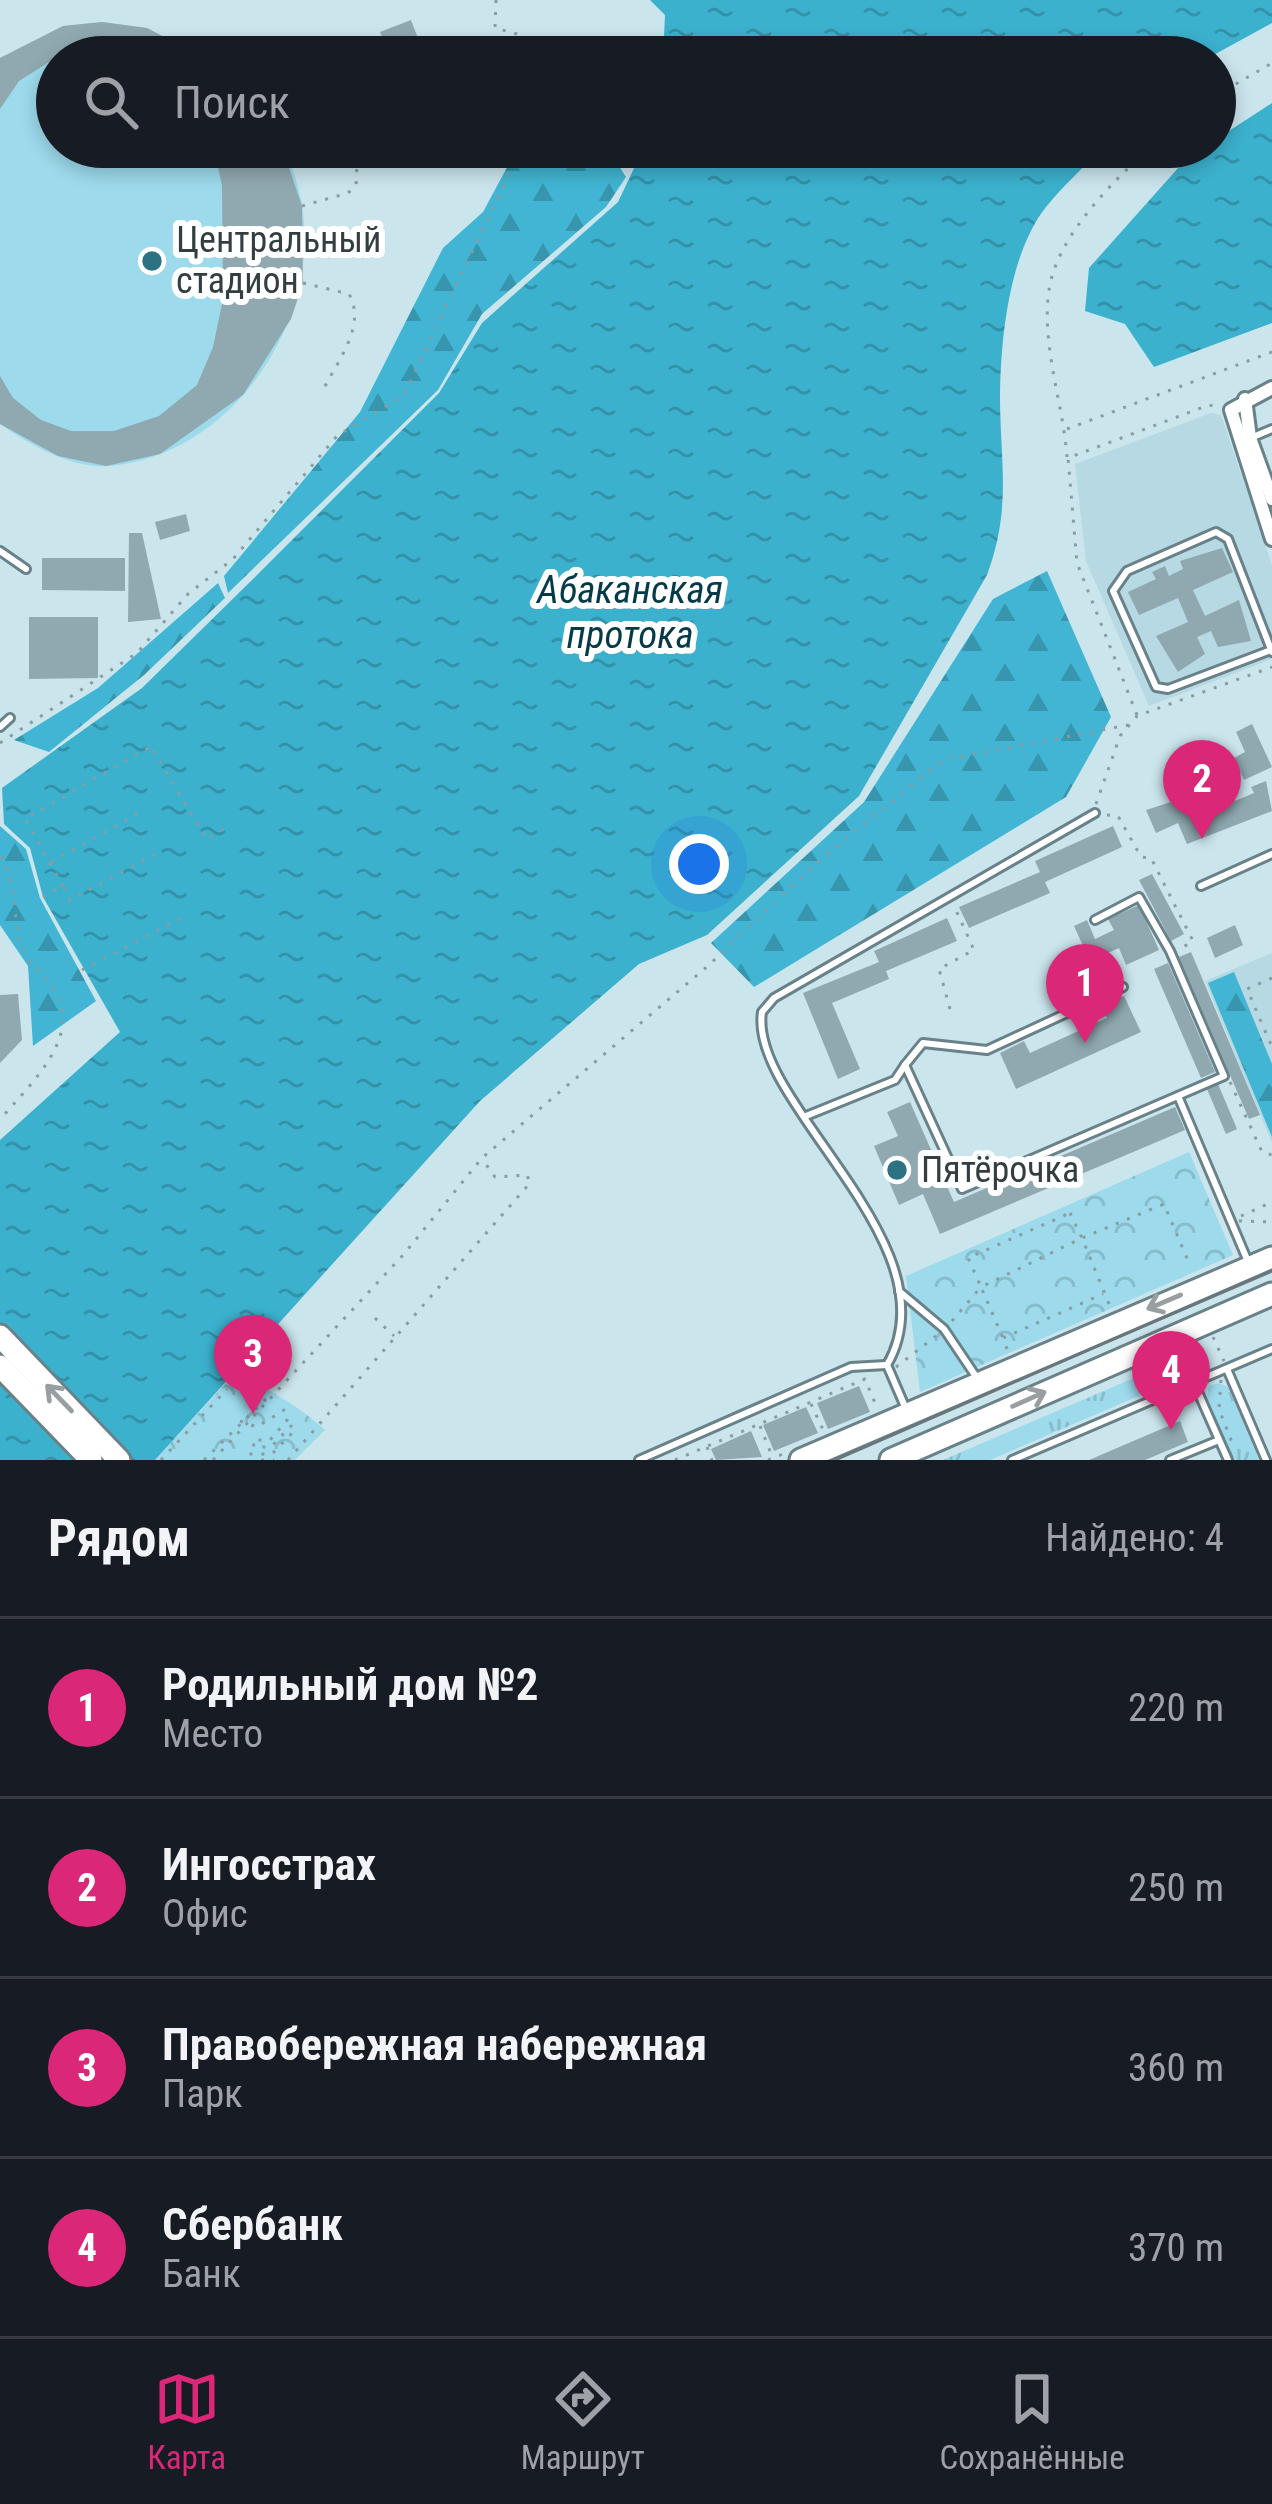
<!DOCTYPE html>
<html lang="ru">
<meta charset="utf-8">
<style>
body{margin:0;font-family:"Roboto Condensed",sans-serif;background:#20242c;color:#f1f3f6}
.you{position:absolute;left:699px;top:864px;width:42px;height:42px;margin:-30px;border:9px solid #fff;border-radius:50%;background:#1a73e8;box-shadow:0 0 0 18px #1a73e833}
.badge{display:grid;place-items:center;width:78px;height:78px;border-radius:50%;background:#db2777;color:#fff;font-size:39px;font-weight:700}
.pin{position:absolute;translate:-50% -99px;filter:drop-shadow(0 3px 6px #0008)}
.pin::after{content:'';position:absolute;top:63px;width:42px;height:36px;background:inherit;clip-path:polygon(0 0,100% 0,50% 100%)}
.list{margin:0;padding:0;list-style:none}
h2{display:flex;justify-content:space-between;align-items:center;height:156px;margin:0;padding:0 48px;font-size:51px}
h2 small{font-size:39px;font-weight:400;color:#9ea1a6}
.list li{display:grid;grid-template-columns:78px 1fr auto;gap:36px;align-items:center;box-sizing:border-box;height:180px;padding:0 48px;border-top:3px solid #363941}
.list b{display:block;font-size:45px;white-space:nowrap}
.list p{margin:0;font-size:39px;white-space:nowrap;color:#9ea1a6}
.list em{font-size:39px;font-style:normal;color:#9ea1a6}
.icon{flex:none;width:66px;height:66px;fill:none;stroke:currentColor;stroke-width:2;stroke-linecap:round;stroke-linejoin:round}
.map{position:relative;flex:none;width:1272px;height:1460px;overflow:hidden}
.search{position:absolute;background:#171b24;box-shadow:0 6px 18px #0003;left:36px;right:36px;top:36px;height:132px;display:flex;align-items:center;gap:30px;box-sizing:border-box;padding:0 42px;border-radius:66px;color:#9ea1a6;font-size:45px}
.sheet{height:876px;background:#171b24}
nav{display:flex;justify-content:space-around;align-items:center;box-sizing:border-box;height:168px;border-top:3px solid #363941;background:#171b24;font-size:33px;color:#9ea1a6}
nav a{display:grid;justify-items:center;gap:6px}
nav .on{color:#db2777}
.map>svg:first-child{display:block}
.built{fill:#b6d9e3}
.grass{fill:url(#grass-tufts)}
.forest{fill:url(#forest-firs)}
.park{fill:url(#park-crowns)}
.pitch{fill:#9cdaec}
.water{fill:url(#water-ripples)}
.building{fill:#90a9b0}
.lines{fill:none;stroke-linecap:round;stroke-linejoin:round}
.service-casing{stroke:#698188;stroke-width:12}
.minor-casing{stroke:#698188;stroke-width:18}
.trunk-casing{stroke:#698188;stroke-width:27}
.path{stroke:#889ca1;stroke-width:3;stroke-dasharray:3 9;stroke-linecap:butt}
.service{stroke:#fff;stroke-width:6}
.minor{stroke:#fff;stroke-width:12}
.trunk{stroke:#fff;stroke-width:21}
.tram{stroke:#67777b;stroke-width:3}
.oneway{stroke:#999ea0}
.poi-dot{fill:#2e7182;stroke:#fff;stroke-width:4.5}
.labels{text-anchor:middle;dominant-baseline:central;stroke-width:12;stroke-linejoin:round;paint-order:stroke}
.poi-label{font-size:36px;fill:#333e41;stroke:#fff;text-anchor:start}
.water-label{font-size:39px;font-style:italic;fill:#053b48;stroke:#fff}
</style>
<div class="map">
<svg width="1272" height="1460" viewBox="0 0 1272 1460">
<defs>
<pattern id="grass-tufts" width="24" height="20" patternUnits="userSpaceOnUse" patternTransform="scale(3)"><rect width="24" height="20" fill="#9cdaec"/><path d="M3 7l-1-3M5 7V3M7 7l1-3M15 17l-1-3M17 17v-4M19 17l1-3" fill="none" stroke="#87bccc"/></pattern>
<pattern id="forest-firs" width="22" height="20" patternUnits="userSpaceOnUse" patternTransform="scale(3)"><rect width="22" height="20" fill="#41b5d3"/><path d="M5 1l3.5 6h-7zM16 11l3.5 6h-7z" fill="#3795ad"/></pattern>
<pattern id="park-crowns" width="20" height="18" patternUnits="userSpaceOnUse" patternTransform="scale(3)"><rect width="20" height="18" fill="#9cdaec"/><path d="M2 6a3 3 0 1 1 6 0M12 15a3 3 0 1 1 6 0" fill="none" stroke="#87bccc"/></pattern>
<pattern id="water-ripples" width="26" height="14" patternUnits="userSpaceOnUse" patternTransform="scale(3)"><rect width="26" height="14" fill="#3cb1ce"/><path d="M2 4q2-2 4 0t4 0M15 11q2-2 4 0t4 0" fill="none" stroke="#3391a9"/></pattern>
</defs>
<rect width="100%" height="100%" fill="#cbe5ed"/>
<!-- built -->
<g class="built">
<polygon points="1211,413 1221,415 1272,565 1272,659 1149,706 1086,561 1075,464"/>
<polygon points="1272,953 1272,1143 1205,981"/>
</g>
<!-- grass -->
<g class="grass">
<polygon points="1171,1362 1178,1379 990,1460 943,1460"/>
<polygon points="1219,1383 1228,1387 1259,1460 1233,1460 1207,1397 1209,1386"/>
</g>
<!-- forest -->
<g class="forest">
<polygon points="518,147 607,147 626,177 606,207 482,314 438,390 228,593 224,576 360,412 443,248 483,212"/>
<polygon points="1047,571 1111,717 1066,797 754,987 711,943 864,802 993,599"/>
<polygon points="218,583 225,598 144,675 49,752 14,740 98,688"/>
<polygon points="0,826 26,849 40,898 96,1001 33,1046 28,966 0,925"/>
<polygon points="1234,972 1272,1064 1272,1137 1208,983"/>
</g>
<!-- park -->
<g class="park">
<polygon points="1189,1152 1233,1255 920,1392 906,1276"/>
<path d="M238 1370C269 1392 297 1404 325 1430L295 1460H155Z"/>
</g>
<!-- pitch -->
<path class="pitch" d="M102 22 147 28 202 57H57V147H282C351 272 253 454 109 466 72 469 30 445 0 424V58L63 26Z"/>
<!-- water -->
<g class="water">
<polygon points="650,0 1272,0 1272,23 1210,57 663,57 665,15"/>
<polygon points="1272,103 1272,323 1154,367 1125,324 1085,311 1089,268 1187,158 1215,147 1215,140"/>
<path d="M644 147H1103C1084 167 1063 186 1046 207 1008 255 1000 343 1000 402 1001 468 1011 510 987 575L859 796 707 935 639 964 480 1101 155 1460H0V1140L120 1032 43 897 30 848 4 824 2 788 142 688 251 581 439 393 482 323 618 202Z"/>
</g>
<!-- building -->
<g class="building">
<polygon points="411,20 425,57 389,57 380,32"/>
<polygon points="102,22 147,28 202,57 57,57 19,81 0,109 0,58 63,26"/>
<polygon points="213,147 282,147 302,206 303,283 291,319 243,395 160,454 106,466 58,456 0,424 0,376 13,398 41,420 71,431 114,431 159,416 197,385 213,347 223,299 222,185"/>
<polygon points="186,514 190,531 160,540 155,522"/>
<polygon points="129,533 142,533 161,619 128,622"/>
<polygon points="1222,548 1233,572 1193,590 1205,616 1239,600 1251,641 1218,647 1211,631 1197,637 1205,654 1178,672 1156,636 1188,622 1178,598 1139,615 1128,592 1156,579 1152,572 1165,566 1169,576 1183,569 1180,561"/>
<polygon points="42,558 125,558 125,591 42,590"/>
<polygon points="29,617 98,617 98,678 29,679"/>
<polygon points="1252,724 1272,767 1244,780 1234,758 1245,752 1236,732"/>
<polygon points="1266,781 1272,811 1187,844 1178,823 1156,833 1146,810 1193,795 1201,815 1254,793 1251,787"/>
<polygon points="1113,826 1122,847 1045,882 1050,893 969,928 959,907 1040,872 1035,861"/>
<polygon points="1152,874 1184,934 1171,941 1139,880"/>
<polygon points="1139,905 1159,950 1126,965 1119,948 1073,969 1068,957 1085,950 1074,926 1087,920 1095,939 1114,930 1108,919"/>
<polygon points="947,918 957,941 886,971 889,979 832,1003 860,1069 838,1079 803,993 879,962 874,951"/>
<polygon points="1235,925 1243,945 1215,958 1207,938"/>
<polygon points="1191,952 1260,1115 1249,1119 1179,957"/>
<polygon points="1168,963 1215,1072 1201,1078 1154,969"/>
<polygon points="18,994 22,1040 0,1063 0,995"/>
<polygon points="1124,996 1141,1032 1016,1089 1000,1053 1024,1041 1030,1053 1107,1018 1102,1006"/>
<polygon points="1218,1084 1237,1129 1226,1134 1207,1089"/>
<polygon points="910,1102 954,1202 1175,1107 1185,1130 940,1234 923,1194 899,1205 874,1146 898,1136 887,1112"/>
<polygon points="859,1386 870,1412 828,1429 817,1403"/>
<polygon points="806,1407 818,1433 774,1451 763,1425"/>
<polygon points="1180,1421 1188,1442 1145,1460 1089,1460"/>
<polygon points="751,1431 762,1457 716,1460 711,1449"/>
</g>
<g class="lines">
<defs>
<g id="service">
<polyline points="1253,437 1272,429"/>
<polyline points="0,551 26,569"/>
<polyline points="1271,650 1168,689 1156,687 1113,591 1127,571 1216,532 1228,539 1272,652"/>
<polyline points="0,727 10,718"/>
<polyline points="1201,886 1272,854"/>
<polyline points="905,1065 923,1043 987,1050 1123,987"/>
<polyline points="1178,1096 1249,1264"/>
<polyline points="806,1116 895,1080 905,1065 962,1189 1224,1076 1170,951 1139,897 1095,920"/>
<polyline points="899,1291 944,1329 979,1381"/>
<polyline points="1227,1369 1266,1460"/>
<polyline points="1194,1383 1228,1460"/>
<path d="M906 1409 887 1365C957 1245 748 1103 762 1012L774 998 1095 813"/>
<polyline points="639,1460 851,1367 886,1365"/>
<polyline points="1012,1460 1272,1349"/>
<polyline points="1170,1460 1219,1440"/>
</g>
<g id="minor">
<polyline points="1272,388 1231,410 1272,539"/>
<polyline points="1245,399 1250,438 1272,499"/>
</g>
<g id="trunk">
<polyline points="0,1336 119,1460"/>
<polyline points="0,1366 91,1460"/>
<polyline points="801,1460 1272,1258"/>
<polyline points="891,1460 1272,1294"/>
</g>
</defs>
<!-- service casing -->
<use href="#service" class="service-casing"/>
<!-- minor casing -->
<use href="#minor" class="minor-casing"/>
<!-- trunk casing -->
<use href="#trunk" class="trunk-casing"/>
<!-- path -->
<g class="path">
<polyline points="496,0 495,28 524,36 532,57"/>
<polyline points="1215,96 1272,63"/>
<polyline points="302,206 348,193 356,185 357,166 348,147"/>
<path d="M303 283 349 294C367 325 337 362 323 390"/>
<polyline points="1067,429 1272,352"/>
<path d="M1067 457C1063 403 1041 345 1049 290 1057 236 1112 183 1150 147"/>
<polyline points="1137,715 1077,563 1068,458 1209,405 1217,407"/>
<polyline points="0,743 137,653 188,594 233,559 337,436 404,395 520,151 527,147"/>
<polyline points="1096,804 1120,736 1137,716 1272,667"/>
<polyline points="1107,815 1118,816 1141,857 1151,858 1193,941 1180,949"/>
<path d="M0 857C17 880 13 911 19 938 24 958 38 969 50 984 89 1034 29 1084 0 1120"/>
<polyline points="51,862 141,812"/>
<polyline points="63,886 25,819 151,746 206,839 226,828"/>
<polyline points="43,897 63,886 70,900 161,851"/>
<polyline points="82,970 183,917"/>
<polyline points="1272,978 1247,989 1272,1047"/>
<polyline points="950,1009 939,969 974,950 955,908"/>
<polyline points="1230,1082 1262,1152 1272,1155"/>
<polygon points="1070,1213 1082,1238 981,1287 968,1258"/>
<polyline points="1241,1216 1272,1202"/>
<polyline points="1239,1221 1272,1222"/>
<polyline points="1109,1304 1082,1238 1164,1204 1189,1263"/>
<polyline points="375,1318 394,1336"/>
<polyline points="952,1321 981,1287 1003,1338"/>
<polyline points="1213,1337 1224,1361"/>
<polyline points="1007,1349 1003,1338 1103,1294"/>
<polyline points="1179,1352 1190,1376"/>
<polyline points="896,1367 936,1336"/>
<polyline points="1221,1380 1219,1409 1233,1445"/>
<polyline points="811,1404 825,1434"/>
<polyline points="240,1421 257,1427 284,1410 288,1419 270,1440 253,1440 254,1447 271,1447 291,1426 295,1430 272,1454 248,1454 248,1460"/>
<polyline points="760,1426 772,1456"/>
<polyline points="707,1447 712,1460"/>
<polyline points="161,1460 227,1389"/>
<polyline points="204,1460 266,1399"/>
<polyline points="213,1460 404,1254 482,1158 709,965 821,859 943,760 1128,725"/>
<polyline points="261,1460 274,1460"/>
<polyline points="288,1460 530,1183 527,1175 495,1177 483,1160"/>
<polyline points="675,1460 865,1379 878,1410"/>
<polyline points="768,1460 783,1454"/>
</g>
<!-- service -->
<use href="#service" class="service"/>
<!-- minor -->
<use href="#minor" class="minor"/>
<!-- trunk -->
<use href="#trunk" class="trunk"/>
<!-- tram -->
<polyline class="tram" points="835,1460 1272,1270"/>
</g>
<!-- one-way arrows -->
<defs><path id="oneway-shaft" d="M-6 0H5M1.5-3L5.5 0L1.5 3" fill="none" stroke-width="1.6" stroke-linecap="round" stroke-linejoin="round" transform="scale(3)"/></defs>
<g class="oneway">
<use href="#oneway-shaft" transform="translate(1164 1302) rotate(157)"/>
<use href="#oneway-shaft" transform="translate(59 1398) rotate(-134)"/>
<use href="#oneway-shaft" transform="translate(1029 1399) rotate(-24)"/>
</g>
<!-- markers -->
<g class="poi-dot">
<circle cx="152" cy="261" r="12"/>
<circle cx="897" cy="1170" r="12"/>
</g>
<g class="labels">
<!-- poi labels -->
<g class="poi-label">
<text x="176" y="240">Центральный<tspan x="176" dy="41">стадион</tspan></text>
<text x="921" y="1170">Пятёрочка</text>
</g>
<!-- water labels -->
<g class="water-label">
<text x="630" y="590">Абаканская<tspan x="630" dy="45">протока</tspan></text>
</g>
</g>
</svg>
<div class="you"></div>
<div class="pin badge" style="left:1085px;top:1043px">1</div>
<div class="pin badge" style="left:1202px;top:839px">2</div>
<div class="pin badge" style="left:253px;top:1414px">3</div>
<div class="pin badge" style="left:1171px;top:1430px">4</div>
<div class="search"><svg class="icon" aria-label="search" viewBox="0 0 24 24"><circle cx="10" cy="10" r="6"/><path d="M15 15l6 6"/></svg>Поиск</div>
</div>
<section class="sheet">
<h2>Рядом<small>Найдено: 4</small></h2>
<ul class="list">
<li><span class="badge">1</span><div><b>Родильный дом №2</b><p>Место</p></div><em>220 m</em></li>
<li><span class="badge">2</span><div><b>Ингосстрах</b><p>Офис</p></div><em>250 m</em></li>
<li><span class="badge">3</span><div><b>Правобережная набережная</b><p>Парк</p></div><em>360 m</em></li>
<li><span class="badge">4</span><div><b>Сбербанк</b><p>Банк</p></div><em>370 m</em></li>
</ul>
</section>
<nav>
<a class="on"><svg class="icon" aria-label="map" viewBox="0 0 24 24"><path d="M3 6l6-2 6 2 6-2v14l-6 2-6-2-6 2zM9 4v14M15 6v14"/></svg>Карта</a>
<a><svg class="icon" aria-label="directions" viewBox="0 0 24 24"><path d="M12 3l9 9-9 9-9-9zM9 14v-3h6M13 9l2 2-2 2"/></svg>Маршрут</a>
<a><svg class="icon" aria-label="saved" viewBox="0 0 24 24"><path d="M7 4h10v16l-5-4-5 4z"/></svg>Сохранённые</a>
</nav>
